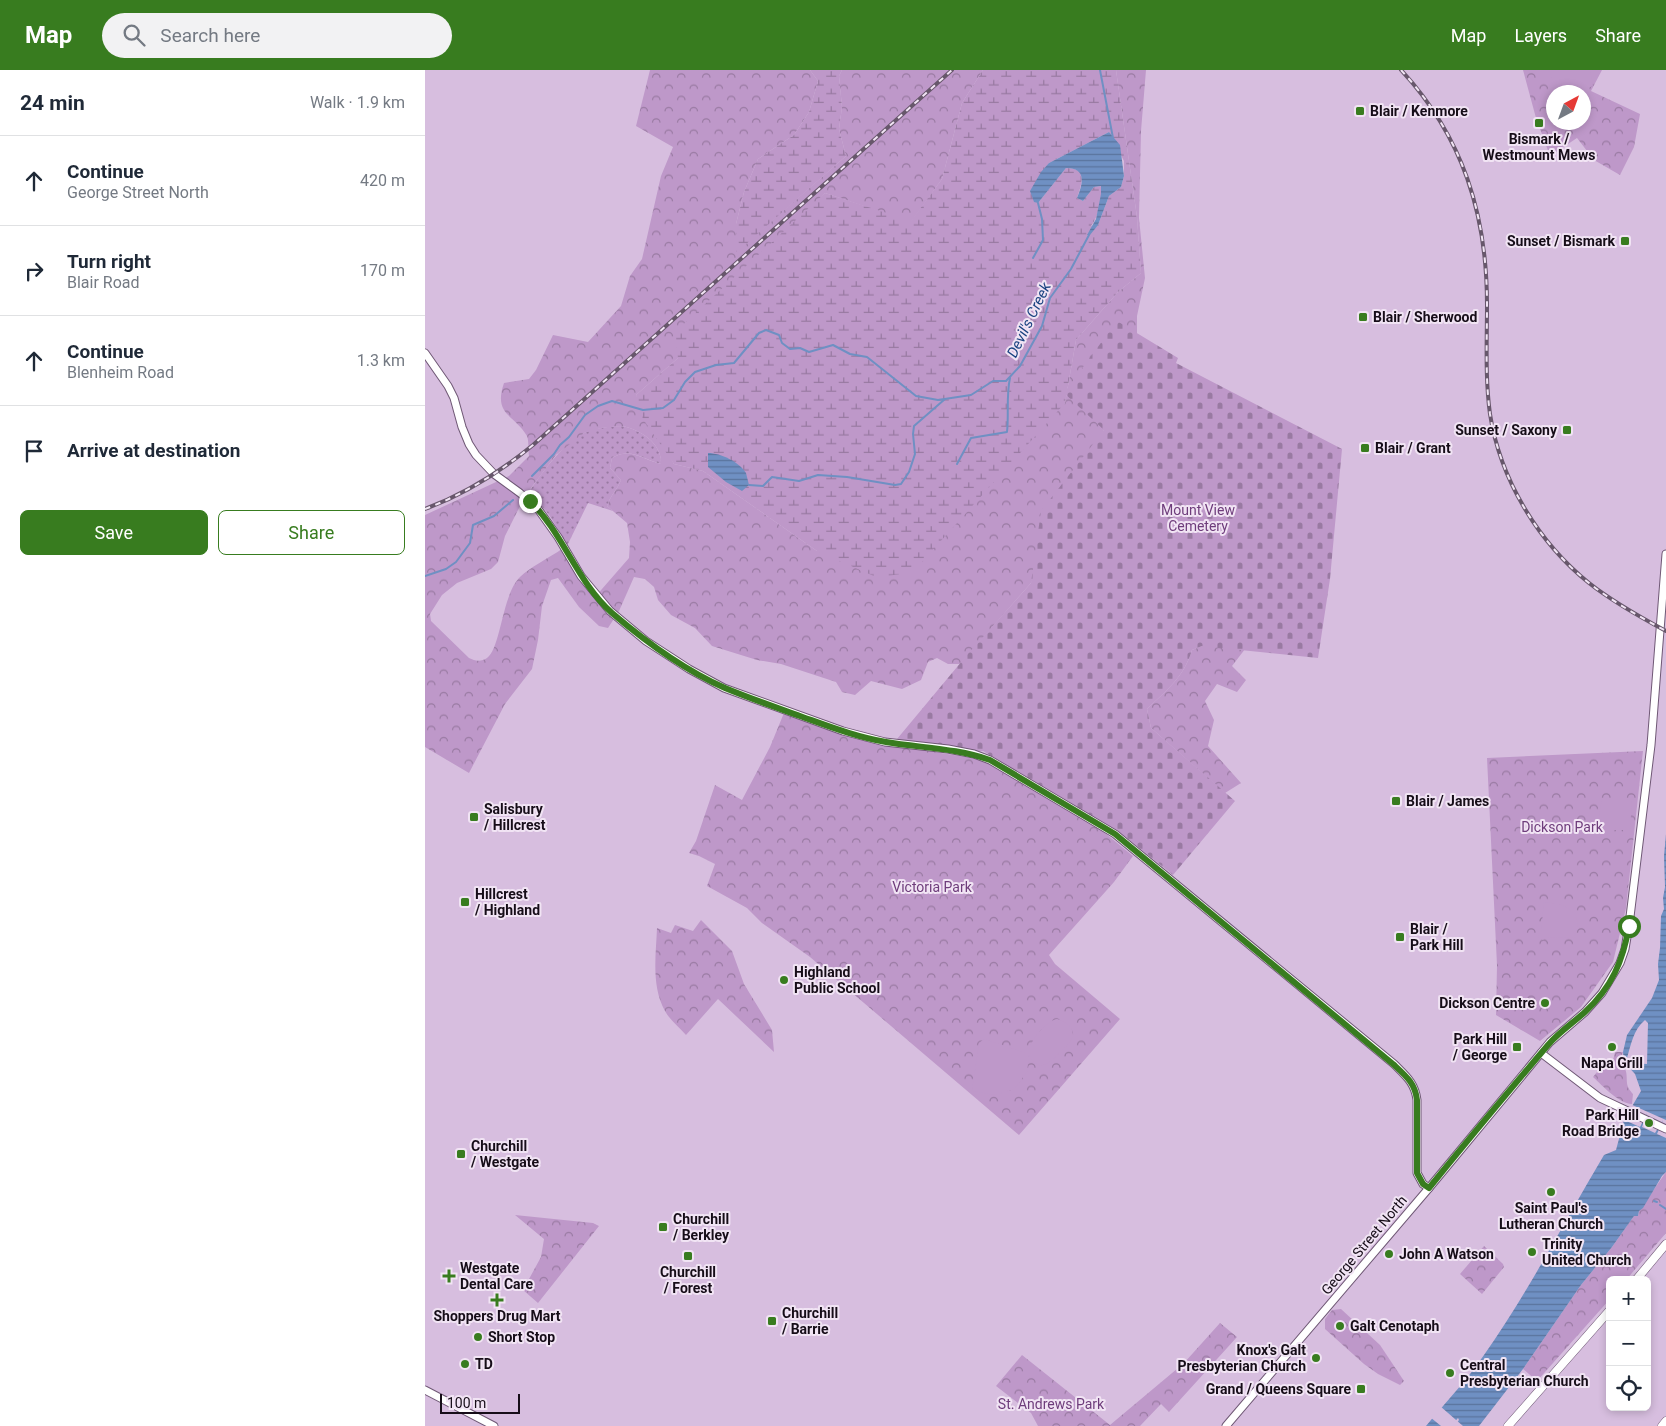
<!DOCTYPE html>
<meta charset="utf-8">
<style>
body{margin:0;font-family:Roboto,sans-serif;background:#f2f2f3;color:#1f2937}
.controls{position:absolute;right:15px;bottom:15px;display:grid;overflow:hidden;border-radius:8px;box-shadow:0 2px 8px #0003}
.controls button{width:45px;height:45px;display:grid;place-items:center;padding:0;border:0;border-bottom:1px solid #e0e1e3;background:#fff;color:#1f2937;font:25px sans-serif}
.compass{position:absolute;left:1121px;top:15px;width:45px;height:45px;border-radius:50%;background:#fff;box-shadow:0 2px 8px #0003;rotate:41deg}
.scale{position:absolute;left:15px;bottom:12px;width:80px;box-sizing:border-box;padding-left:5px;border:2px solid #160d18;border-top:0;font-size:14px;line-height:18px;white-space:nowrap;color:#160d18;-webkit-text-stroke:4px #f1e4f4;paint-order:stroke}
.stop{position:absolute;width:15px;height:15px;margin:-11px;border:4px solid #387c1f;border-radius:50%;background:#fff}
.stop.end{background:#387c1f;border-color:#fff;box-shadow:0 1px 5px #0008}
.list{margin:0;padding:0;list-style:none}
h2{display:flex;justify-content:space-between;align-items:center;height:65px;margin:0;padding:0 20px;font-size:21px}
h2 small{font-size:16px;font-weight:400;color:#747a83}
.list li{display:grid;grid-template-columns:32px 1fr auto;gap:15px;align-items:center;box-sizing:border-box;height:90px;padding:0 20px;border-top:1px solid #e0e1e3}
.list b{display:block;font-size:19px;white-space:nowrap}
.list p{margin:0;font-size:16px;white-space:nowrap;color:#747a83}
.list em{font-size:16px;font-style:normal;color:#747a83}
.actions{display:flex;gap:10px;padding:15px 20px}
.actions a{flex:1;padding:11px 0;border:1px solid #387c1f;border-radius:8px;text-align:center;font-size:18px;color:#387c1f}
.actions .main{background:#387c1f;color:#fff}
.icon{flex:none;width:28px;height:28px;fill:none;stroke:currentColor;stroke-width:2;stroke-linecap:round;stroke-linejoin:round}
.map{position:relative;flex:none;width:1241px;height:1356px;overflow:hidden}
header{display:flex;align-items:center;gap:30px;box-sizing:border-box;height:70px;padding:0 25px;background:#387c1f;color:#fff}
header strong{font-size:24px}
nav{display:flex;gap:28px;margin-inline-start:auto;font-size:18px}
.search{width:350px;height:45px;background:#f2f2f3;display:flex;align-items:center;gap:12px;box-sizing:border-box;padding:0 18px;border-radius:28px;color:#747a83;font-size:19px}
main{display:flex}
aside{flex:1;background:#fff}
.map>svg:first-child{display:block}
.grass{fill:url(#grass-dots)}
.forest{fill:url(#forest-crowns);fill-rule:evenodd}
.wetland{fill:url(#wetland-marsh);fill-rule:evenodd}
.cemetery{fill:url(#cemetery-stones)}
.pitch{fill:#be98c9}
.water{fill:url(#water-rules);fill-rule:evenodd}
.pier{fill:#d7bedf}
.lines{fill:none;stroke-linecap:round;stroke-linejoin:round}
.stream{stroke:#6f90c3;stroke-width:2}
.secondary-casing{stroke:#6f5875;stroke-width:9}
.primary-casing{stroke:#6f5875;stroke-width:9}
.secondary{stroke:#fff;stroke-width:7}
.primary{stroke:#fff;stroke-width:8}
.rail-casing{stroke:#67576b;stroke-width:4}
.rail{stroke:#f1e4f4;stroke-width:2;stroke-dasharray:5.5;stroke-linecap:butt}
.route{stroke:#387c1f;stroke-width:6}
.poi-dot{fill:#387c1f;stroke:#f1e4f4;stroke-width:2}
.labels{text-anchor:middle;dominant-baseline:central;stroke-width:4;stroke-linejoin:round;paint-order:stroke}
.poi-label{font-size:14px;font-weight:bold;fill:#160d18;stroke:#f1e4f4;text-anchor:start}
.park-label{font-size:14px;fill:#6e3c7b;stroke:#f1e4f4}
.street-label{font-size:14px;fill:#160d18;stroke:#f1e4f4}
.water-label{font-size:15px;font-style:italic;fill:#1a4381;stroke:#f1e4f4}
</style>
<header>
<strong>Map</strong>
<div class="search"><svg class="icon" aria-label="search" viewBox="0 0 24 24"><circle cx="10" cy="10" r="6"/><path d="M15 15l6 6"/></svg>Search here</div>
<nav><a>Map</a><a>Layers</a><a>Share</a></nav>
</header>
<main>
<aside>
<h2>24 min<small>Walk · 1.9 km</small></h2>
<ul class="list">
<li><svg class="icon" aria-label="ahead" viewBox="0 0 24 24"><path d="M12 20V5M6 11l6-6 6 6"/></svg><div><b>Continue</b><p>George Street North</p></div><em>420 m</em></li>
<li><svg class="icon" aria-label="right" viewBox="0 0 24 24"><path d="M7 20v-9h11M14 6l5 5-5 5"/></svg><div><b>Turn right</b><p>Blair Road</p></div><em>170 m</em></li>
<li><svg class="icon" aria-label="ahead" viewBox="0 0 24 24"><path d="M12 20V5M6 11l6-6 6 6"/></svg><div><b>Continue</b><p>Blenheim Road</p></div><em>1.3 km</em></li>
<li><svg class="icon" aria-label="arrive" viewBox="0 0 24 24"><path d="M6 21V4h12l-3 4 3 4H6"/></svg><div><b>Arrive at destination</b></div></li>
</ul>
<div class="actions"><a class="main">Save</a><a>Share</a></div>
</aside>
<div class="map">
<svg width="1241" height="1356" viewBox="0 0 1241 1356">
<defs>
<pattern id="grass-dots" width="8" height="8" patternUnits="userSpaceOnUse" patternTransform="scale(1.25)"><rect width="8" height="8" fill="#be98c9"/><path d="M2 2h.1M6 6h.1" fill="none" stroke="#997aa2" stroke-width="1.8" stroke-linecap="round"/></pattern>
<pattern id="forest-crowns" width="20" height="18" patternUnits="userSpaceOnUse" patternTransform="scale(1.25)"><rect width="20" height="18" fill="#be98c9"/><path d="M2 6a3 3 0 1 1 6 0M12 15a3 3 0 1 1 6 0" fill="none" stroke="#997aa2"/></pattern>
<pattern id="wetland-marsh" width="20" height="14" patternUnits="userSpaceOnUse" patternTransform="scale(1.25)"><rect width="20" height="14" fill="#be98c9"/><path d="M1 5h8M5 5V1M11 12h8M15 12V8" fill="none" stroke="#997aa2"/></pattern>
<pattern id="cemetery-stones" width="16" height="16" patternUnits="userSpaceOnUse" patternTransform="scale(1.25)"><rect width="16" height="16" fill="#be98c9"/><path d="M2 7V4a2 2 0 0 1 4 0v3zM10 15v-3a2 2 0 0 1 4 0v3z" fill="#997aa2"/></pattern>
<pattern id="water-rules" width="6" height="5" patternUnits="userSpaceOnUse" patternTransform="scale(1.25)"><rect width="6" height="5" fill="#6f90c3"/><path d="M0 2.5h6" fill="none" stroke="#5a749d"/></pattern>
</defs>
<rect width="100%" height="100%" fill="#d7bedf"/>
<!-- grass -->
<path class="grass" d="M197 356C216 360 237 373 236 394 218 389 205 377 187 388L185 398 196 410C192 420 185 426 182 436L188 441 163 433 142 476C130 453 123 440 103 423 118 402 135 376 159 363 170 357 185 357 197 356Z"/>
<!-- forest -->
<g class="forest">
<path d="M225 0H385L393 11 384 42 369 65 333 89 319 122 311 154V182L421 86 414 59 417 37 414 6 417 0H558L537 33 517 109 486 152 400 123 253 288 211 325 249 394 278 401 392 481 640 333 651 270 693 222 716 203 712 147 691 0H721L716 61 714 148 720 208 712 246V263L679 360 606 513 535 594H523L512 588 503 592 496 610 477 619 446 611 430 625 417 622 411 612 356 594 332 590 287 576 270 558 246 545 233 530 229 517 220 509 209 507 194 541 183 558 174 556 154 537 133 508 126 510 117 536 113 570 107 599 80 634 44 703 0 677V445L84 406 104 386C103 380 104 371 102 366 89 344 68 345 79 313L104 309 111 300 128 265 163 272 196 236 205 206 217 189 236 106 248 77 211 56ZM197 356C216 360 237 373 236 394 217 389 205 377 187 388L185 398 196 410C192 420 185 426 182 436L202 453 205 472 204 488 170 527 137 479C125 487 104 498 95 507 77 524 76 578 62 588 56 592 50 591 44 588L6 551 5 544 17 525 32 513 66 499 73 492 80 466 100 426 131 385 159 363 176 358Z"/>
<path d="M1098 0H1177L1166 21 1215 44 1209 77 1195 105 1169 90 1152 68 1125 86 1111 48ZM1128 22H1158V52H1128Z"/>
<path d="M827 570 807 596 821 610 812 622 792 614 780 631 789 650 783 676 816 713 800 723 726 658 722 639C742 620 759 607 767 580L777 576Z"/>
<polygon points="361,638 467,675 559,690 674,758 708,786 689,812 624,885 630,894 695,949 594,1065 385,887 337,853 322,838 282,816 290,794 274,786 264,783 271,771 290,715 317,730 345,677"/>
<polygon points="1218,681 1201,838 1188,892 1156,937 1115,971 1071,945 1072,895 1062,688"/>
<path d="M276 850 307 881 319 914 347 960 349 982 293 929 261 965C254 957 244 949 240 941 226 916 231 885 232 858L246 863 250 855 268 861Z"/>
<path d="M1190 982H1198L1194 994C1205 999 1200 1008 1203 1017 1203 1018 1207 1023 1208 1024L1207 1034C1193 1033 1178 1016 1168 1007L1181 991 1187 995Z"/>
<polygon points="1241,1102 1241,1163 1201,1210 1185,1210 1185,1229 1112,1311 1098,1299 1156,1215 1187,1177 1209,1146 1213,1146 1214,1141"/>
<polygon points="90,1145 168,1153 174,1156 113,1233 98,1220 116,1187 119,1169"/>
<polygon points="1059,1176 1078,1194 1079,1197 1057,1224 1035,1204"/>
<polygon points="916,1239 955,1275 979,1311 975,1315 953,1304 939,1294 900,1259 900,1249 907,1240"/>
<polygon points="795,1253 812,1267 744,1342 736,1334 715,1356 613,1356 606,1343 571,1316 597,1285 685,1355 759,1293"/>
</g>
<!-- wetland -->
<g class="wetland">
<polygon points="385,0 417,0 414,6 417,37 414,59 421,86 311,183 311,154 319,122 333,89 369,65 384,42 393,11"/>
<path d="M558 0H691L712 147 716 203 693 222 651 270 640 333 487 503 451 507 392 481 278 401 249 394 218 349 211 325 253 288 250 262 400 123 486 151 517 109 537 33ZM684 62 699 91V106L696 117 684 126 673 155 666 156C674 146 677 129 676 116L669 117 658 131 652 128C657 113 663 98 641 98L613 133 624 93Z"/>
</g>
<!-- cemetery -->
<path class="cemetery" d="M692 251 753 288 751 293 917 379 905 509 893 588 777 576 767 580C759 607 742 620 722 639L726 658 810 731 748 805 697 764 558 681 549 682 467 675 542 585 606 513 616 441 679 360 639 323Z"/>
<!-- pitch -->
<g class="pitch">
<polygon points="1124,0 1165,0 1168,16 1152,22 1132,22"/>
<polygon points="1189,728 1207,731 1205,760 1185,760 1179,755 1174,745 1177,729"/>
<path d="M1119 832C1133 833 1153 837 1153 856 1153 859 1150 865 1149 868L1121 867 1118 870 1114 868 1113 865 1116 862Z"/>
<path d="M632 949C640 951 651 958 647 968 646 972 640 977 637 980 626 992 614 1005 604 985L602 1002 589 1019 570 1025 547 1021 554 973 559 969 604 984C603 972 621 951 632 949Z"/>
</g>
<!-- water -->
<g class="water">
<path d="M684 62 695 75 699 106 696 117 684 126 673 155 665 165H662L671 149 676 124V116L669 117 658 131 652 128C658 114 662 98 641 98L613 133 609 132 605 121 616 102 624 93Z"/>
<path d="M283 383C296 383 314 392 321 403 322 407 323 411 324 415L317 421 301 412 283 397Z"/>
<path d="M1241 764V1102L1237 1106 1218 1138 1214 1141 1213 1146H1209L1187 1177 1156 1215 1098 1299 1054 1356H1029L1034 1350 1033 1348 1026 1356H1001C1020 1333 1042 1310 1059 1285 1104 1221 1139 1152 1179 1085L1191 1080 1199 1050 1216 1021 1210 1004 1199 992 1198 982 1202 965 1227 928 1234 910 1233 894 1235 878 1236 846 1239 839 1238 828 1240 817 1239 786ZM1220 950 1223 953 1222 994 1206 993 1202 988C1206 975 1208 960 1220 950Z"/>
</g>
<!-- pier -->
<g class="pier">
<polygon points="1205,1034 1241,1050 1241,1068 1232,1064 1238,1050 1230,1063 1217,1057 1222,1043 1215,1057 1197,1049"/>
<polygon points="1015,1336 1038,1356 1016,1356 1005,1347"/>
</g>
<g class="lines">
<!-- stream -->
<g class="stream">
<polyline points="675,0 688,68"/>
<polyline points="608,188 618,170 617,149 613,133"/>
<path d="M532 394 546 368 582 362C584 344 581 326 585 308"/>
<polyline points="107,406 129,384 135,375 144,367 160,345 173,336 187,331 218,340 238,338 249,330 260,312 270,302 291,295 309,293 334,263 341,260 354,265 357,273 365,279 375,278 384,282 408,275 425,284 442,287 491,326 513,330 546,325 568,311 581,311 595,296 617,256 625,228 646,199 664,165"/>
<polyline points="324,415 338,416 347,407 374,411 393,405 422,407 470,415 476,414 484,402 490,384 488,364 489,356 520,329"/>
<polyline points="0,506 21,499 31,492 45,473 48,455 69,446 88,430"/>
<polyline points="1229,1131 1232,1132"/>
<polyline points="1235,1135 1241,1139"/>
</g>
<defs>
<g id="secondary">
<path d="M0 283 23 316 29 328 37 357 44 374 51 385 69 404 95 423 113 439 133 467 156 506 185 541 221 571 264 599 299 618 418 661 460 672 523 679 549 684 565 690 690 764 969 994C981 1006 990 1013 992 1030V1103L998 1114 1004 1118"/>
<polyline points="1116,983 1175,1028 1241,1059"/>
<polyline points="0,1320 69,1356"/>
<polyline points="801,1356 1004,1118 1125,972 1160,942 1177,923 1195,893 1200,879 1204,855 1226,675 1241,484"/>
</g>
<g id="primary">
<polyline points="1211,1210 1241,1174"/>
<polyline points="1083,1356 1185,1240"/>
<polyline points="1237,1356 1241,1351"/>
</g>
</defs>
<!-- secondary casing -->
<use href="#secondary" class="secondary-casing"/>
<!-- primary casing -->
<use href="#primary" class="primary-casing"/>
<!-- secondary -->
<use href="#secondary" class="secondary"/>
<!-- primary -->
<use href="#primary" class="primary"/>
<defs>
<g id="rail">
<path d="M976 0C1038 67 1062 144 1062 235 1062 271 1060 308 1065 344 1075 409 1113 472 1164 513 1188 532 1215 547 1241 561"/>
<path d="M0 439C40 424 75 402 108 375L527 0"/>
</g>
</defs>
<!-- rail casing -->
<use href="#rail" class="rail-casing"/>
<!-- rail -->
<use href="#rail" class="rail"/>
</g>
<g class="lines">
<!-- route -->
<path class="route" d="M105 431C138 463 152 512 187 543 221 572 259 600 300 618 324 628 350 637 375 646 403 656 431 667 461 672 496 678 531 678 565 690L690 764 968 994C981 1006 990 1013 992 1030V1103L998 1114 1004 1118C1043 1070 1083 1022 1123 975 1134 962 1148 953 1160 942 1187 917 1198 891 1204 856"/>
</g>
<!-- markers -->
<g class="poi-dot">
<rect x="930" y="36" width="10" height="10" rx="2.5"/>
<rect x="1109" y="48" width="10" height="10" rx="2.5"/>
<rect x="1195" y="166" width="10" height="10" rx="2.5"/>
<rect x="933" y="242" width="10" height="10" rx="2.5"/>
<rect x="1137" y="355" width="10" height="10" rx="2.5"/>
<rect x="935" y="373" width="10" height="10" rx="2.5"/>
<rect x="966" y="726" width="10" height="10" rx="2.5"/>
<rect x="44" y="742" width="10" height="10" rx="2.5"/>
<rect x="35" y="827" width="10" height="10" rx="2.5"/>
<rect x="970" y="862" width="10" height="10" rx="2.5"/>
<circle cx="359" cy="910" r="5"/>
<circle cx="1120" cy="933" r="5"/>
<rect x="1087" y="972" width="10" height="10" rx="2.5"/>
<circle cx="1187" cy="977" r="5"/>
<circle cx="1224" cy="1053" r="5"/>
<rect x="31" y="1079" width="10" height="10" rx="2.5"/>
<circle cx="1126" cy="1122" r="5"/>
<rect x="233" y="1152" width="10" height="10" rx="2.5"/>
<circle cx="1107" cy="1182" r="5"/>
<circle cx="964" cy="1184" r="5"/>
<rect x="258" y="1181" width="10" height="10" rx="2.5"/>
<path d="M21.5 1198.5h5v5h5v5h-5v5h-5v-5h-5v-5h5z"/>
<path d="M69.5 1222.5h5v5h5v5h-5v5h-5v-5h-5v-5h5z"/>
<rect x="342" y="1246" width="10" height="10" rx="2.5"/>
<circle cx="915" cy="1256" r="5"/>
<circle cx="53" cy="1267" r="5"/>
<circle cx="891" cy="1288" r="5"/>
<circle cx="40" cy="1294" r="5"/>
<circle cx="1025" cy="1303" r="5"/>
<rect x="931" y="1314" width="10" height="10" rx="2.5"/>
</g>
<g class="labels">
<!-- poi labels -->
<g class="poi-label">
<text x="945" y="41">Blair / Kenmore</text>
<text x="1114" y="69" text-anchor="middle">Bismark /<tspan x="1114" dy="16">Westmount Mews</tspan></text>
<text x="1190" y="171" text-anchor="end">Sunset / Bismark</text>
<text x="948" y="247">Blair / Sherwood</text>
<text x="1132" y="360" text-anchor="end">Sunset / Saxony</text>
<text x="950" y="378">Blair / Grant</text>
<text x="981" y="731">Blair / James</text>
<text x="59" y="739">Salisbury<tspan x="59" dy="16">/ Hillcrest</tspan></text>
<text x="50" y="824">Hillcrest<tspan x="50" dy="16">/ Highland</tspan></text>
<text x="985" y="859">Blair /<tspan x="985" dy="16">Park Hill</tspan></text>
<text x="369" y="902">Highland<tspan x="369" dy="16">Public School</tspan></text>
<text x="1110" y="933" text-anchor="end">Dickson Centre</text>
<text x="1082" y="969" text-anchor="end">Park Hill<tspan x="1082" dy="16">/ George</tspan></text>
<text x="1187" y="993" text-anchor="middle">Napa Grill</text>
<text x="1214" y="1045" text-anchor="end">Park Hill<tspan x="1214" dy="16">Road Bridge</tspan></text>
<text x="46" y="1076">Churchill<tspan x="46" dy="16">/ Westgate</tspan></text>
<text x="1126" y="1138" text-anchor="middle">Saint Paul's<tspan x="1126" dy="16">Lutheran Church</tspan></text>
<text x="248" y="1149">Churchill<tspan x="248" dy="16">/ Berkley</tspan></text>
<text x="1117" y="1174">Trinity<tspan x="1117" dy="16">United Church</tspan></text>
<text x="974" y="1184">John A Watson</text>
<text x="35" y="1198">Westgate<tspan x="35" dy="16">Dental Care</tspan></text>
<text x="263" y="1202" text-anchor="middle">Churchill<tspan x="263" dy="16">/ Forest</tspan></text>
<text x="357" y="1243">Churchill<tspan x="357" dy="16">/ Barrie</tspan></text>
<text x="72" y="1246" text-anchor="middle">Shoppers Drug Mart</text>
<text x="925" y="1256">Galt Cenotaph</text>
<text x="63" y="1267">Short Stop</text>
<text x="881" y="1280" text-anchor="end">Knox's Galt<tspan x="881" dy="16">Presbyterian Church</tspan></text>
<text x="50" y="1294">TD</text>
<text x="1035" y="1295">Central<tspan x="1035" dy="16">Presbyterian Church</tspan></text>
<text x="926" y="1319" text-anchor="end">Grand / Queens Square</text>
</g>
<!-- park labels -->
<g class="park-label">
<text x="773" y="440">Mount View<tspan x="773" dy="16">Cemetery</tspan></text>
<text x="1137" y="757">Dickson Park</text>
<text x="507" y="817">Victoria Park</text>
<text x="626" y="1334">St. Andrews Park</text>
</g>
<!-- street labels -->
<g class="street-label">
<text transform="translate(939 1175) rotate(-50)">George Street North</text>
</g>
<!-- water labels -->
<g class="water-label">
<text transform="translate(604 250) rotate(-64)">Devil's Creek</text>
</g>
</g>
</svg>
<div class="controls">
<button>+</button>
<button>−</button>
<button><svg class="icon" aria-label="locate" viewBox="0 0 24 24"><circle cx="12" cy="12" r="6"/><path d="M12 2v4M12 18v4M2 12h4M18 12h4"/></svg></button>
</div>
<svg class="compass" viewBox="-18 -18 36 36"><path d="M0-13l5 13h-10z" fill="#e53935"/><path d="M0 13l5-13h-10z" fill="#747a83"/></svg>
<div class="scale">100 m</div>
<div class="stop" style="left:1204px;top:856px"></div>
<div class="stop end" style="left:105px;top:431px"></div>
</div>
</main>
